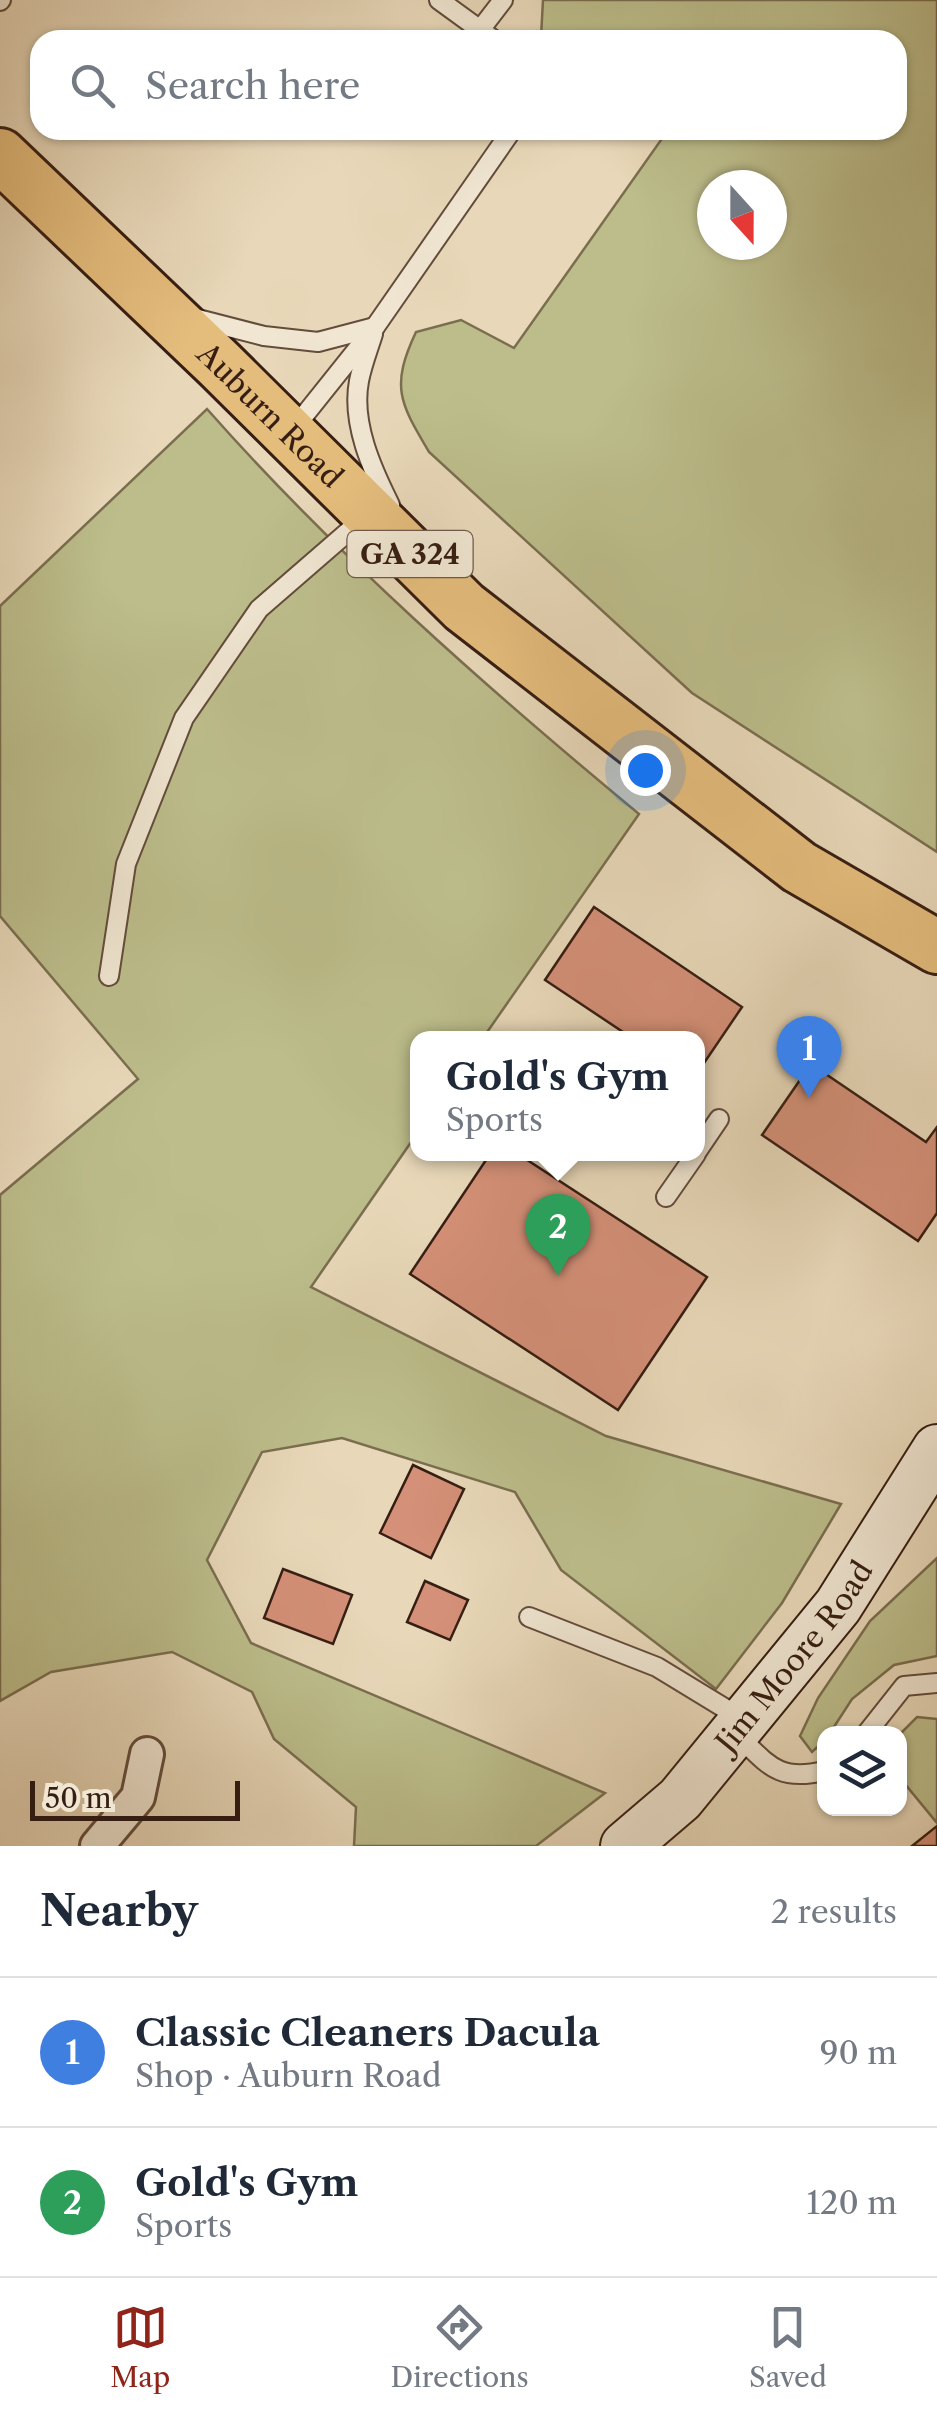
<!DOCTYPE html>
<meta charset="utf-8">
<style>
body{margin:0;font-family:"Libre Caslon Text",serif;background:#f6f6f7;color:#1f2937}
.controls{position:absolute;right:30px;bottom:30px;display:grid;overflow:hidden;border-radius:20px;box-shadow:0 2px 8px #0004}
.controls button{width:90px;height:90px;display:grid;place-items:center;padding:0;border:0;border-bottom:2px solid #e0e1e3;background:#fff;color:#1f2937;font:50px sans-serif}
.compass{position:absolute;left:697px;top:170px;width:90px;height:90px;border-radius:50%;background:#fff;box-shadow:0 2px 8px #0004;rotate:159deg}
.scale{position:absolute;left:30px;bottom:25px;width:210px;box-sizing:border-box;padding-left:10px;border:5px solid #371e13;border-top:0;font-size:28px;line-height:35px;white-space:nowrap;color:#371e13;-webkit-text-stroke:8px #f0e6d2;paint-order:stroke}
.you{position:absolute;left:645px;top:770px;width:35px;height:35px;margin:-25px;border:8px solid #fff;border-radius:50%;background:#1a73e8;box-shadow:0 0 0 15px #1a73e833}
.badge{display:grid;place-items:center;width:65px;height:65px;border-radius:50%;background:#8f2418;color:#fff;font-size:32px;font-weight:700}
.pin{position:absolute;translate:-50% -82px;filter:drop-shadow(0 2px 5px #0008)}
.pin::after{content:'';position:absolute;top:52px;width:35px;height:30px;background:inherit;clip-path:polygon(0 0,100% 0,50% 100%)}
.popup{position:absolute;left:410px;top:1031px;width:295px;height:130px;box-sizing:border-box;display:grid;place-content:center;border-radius:20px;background:#fff;filter:drop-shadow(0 2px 8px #0005);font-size:32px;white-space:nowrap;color:#747a83}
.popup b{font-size:38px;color:#1f2937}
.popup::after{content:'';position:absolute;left:50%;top:100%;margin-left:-20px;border:20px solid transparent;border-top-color:#fff}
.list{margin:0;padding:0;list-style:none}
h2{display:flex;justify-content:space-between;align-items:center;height:130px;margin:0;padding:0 40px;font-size:42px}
h2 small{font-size:32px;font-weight:400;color:#747a83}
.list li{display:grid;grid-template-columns:65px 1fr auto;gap:30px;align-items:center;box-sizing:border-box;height:150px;padding:0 40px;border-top:2px solid #e0e1e3}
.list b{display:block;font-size:38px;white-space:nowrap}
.list p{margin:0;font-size:32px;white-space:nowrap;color:#747a83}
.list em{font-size:32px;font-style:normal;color:#747a83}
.icon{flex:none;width:55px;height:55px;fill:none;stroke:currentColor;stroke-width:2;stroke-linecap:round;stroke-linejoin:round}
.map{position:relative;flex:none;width:937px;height:1846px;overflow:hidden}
.search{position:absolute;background:#fff;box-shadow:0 2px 8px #0004;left:30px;right:30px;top:30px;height:110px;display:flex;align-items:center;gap:25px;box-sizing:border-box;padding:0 35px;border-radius:30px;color:#747a83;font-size:38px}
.sheet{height:430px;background:#fff}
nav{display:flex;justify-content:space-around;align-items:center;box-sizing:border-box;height:140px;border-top:2px solid #e0e1e3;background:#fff;font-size:28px;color:#747a83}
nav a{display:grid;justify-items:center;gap:5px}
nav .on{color:#8f2418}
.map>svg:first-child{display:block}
.green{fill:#bcbd8b;stroke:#7a6e4f;stroke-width:2.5;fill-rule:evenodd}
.building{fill:#d49078;stroke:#371e13;stroke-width:2.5}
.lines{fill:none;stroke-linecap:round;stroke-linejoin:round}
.lane-casing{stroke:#634c3c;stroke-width:22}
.street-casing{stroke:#634c3c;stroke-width:38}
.secondary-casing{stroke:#371e13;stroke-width:52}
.primary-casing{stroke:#371e13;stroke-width:58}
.lane{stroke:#f0e6d2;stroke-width:18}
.street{stroke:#f0e6d2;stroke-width:32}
.secondary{stroke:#f0e6d2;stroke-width:48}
.primary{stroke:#e4bc7c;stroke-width:52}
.labels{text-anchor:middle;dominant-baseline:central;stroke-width:9;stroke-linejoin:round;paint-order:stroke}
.shield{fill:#f0e6d2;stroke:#6e5a4c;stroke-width:2.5}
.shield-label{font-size:28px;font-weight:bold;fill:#371e13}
.street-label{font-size:30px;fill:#371e13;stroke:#f0e6d2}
</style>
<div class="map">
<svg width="937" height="1846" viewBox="0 0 937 1846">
<rect width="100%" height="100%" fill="#e8d8b9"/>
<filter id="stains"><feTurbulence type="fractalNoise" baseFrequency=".002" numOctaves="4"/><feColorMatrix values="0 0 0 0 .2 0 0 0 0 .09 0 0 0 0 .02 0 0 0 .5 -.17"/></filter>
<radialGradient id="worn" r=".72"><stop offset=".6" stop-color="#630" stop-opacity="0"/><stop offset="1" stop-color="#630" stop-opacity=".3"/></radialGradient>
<!-- green -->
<g class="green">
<path d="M543 0H937V852L692 693 429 452C400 403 390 387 416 332L461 320 514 348 666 133 663 130H897V40H544L541 37ZM712 185H772V245H712Z"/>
<path d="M207 409C337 556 488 689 639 814L483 1038H418V1132L311 1287 606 1436 841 1504 782 1603 716 1689 561 1570 515 1492 342 1438 262 1452 207 1560 251 1643 605 1793 536 1846H354L356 1807 274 1739 252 1692 172 1652 51 1672 0 1701V1195L138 1079 0 916V606Z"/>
<polygon points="937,1558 937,1656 894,1665 852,1699 830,1733 824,1734 824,1741 812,1752 800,1736 818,1698 870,1621"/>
<polygon points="917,1717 937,1719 937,1823 900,1778 900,1734"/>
</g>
<!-- building -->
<g class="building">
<polygon points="594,907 742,1007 698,1072 698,1038 632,1038 545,980"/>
<polygon points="811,1064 926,1142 937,1127 937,1213 918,1241 762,1135"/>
<polygon points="490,1154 518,1154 707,1277 618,1410 410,1274"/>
<polygon points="413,1465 464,1489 431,1558 380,1533"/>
<polygon points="283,1569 352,1595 333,1644 264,1618"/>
<polygon points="425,1581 468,1600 450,1640 407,1622"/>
<polygon points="937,1826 937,1846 912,1846"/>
</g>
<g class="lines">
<defs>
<g id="lane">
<polyline points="439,0 494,40"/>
<polyline points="0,1 1,0"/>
<polyline points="480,30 503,0"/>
<polyline points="190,317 264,336 318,342 375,327"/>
<path d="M373 334C368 350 362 365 359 381 351 423 372 469 390 505"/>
<polyline points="291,432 375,327 512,130"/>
<polyline points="109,976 126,864 184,718 259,609 365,517"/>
<polyline points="698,1150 719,1119"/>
<polyline points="666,1197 696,1154"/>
<polyline points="529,1617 657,1667 744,1720"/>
<path d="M736 1734C768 1764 777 1782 824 1771"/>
<polyline points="866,1734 904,1686 937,1683"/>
</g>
<polyline id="street" points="97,1846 138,1797 147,1754"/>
<g id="secondary">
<path id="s1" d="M625 1846 680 1799 838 1606 937 1449"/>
</g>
<g id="primary">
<path id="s2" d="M0 155 219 364 464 607 799 867 937 947"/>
</g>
</defs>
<!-- lane casing -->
<use href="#lane" class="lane-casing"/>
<!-- street casing -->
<use href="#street" class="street-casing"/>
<!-- secondary casing -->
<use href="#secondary" class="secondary-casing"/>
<!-- primary casing -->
<use href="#primary" class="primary-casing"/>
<!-- lane -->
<use href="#lane" class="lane"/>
<!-- street -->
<use href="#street" class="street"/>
<!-- secondary -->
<use href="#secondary" class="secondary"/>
<!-- primary -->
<use href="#primary" class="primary"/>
</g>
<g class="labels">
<!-- shield labels -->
<rect class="shield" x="347.5" y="531" width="125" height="46" rx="8"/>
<g class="shield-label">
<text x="410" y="554">GA 324</text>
</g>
<!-- street labels -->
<g class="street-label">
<text stroke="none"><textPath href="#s2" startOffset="375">Auburn Road</textPath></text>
<text stroke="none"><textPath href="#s1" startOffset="255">Jim Moore Road</textPath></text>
</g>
</g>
<rect width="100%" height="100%" filter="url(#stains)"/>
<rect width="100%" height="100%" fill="url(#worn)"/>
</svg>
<div class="controls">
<button><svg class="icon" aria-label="layers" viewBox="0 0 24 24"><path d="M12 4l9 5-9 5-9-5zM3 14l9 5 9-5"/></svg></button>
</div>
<svg class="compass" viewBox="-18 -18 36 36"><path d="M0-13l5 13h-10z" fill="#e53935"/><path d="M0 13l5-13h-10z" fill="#747a83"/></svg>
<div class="scale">50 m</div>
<div class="you"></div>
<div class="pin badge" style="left:809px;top:1098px;background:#3f7fe0">1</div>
<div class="pin badge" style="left:558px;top:1276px;background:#2e9e5b">2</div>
<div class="popup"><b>Gold's Gym</b>Sports</div>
<div class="search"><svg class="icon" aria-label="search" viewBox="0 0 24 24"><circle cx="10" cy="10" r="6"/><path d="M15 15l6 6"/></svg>Search here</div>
</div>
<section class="sheet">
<h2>Nearby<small>2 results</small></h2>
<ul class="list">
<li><span class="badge" style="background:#3f7fe0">1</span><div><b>Classic Cleaners Dacula</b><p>Shop · Auburn Road</p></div><em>90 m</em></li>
<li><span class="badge" style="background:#2e9e5b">2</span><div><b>Gold's Gym</b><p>Sports</p></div><em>120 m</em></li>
</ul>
</section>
<nav>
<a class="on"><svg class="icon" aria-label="map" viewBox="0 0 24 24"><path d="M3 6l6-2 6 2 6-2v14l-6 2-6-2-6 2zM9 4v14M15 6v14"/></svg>Map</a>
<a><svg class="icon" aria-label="directions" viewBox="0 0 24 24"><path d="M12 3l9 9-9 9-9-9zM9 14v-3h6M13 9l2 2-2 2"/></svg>Directions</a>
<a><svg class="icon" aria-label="saved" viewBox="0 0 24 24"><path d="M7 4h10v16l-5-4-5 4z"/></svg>Saved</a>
</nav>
